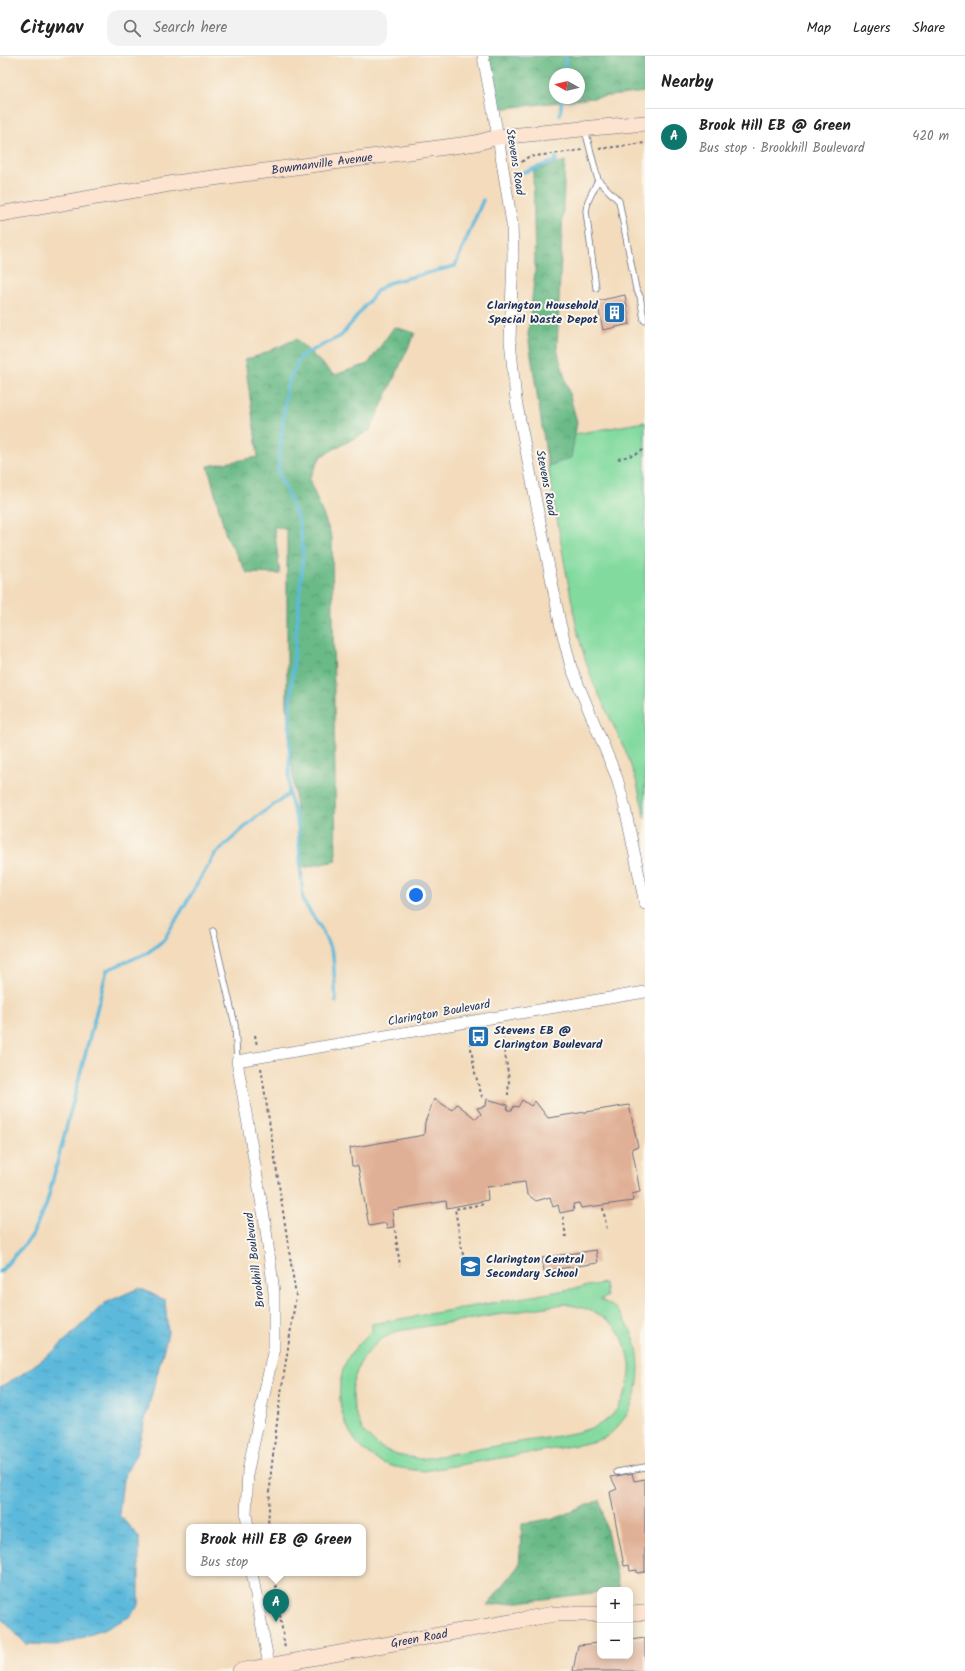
<!DOCTYPE html>
<meta charset="utf-8">
<style>
body{margin:0;font-family:Kalam,sans-serif;background:#f2f2f2;color:#222}
.controls{position:absolute;right:12px;bottom:12px;display:grid;overflow:hidden;border-radius:8px;box-shadow:0 2px 10px #0003}
.controls button{width:36px;height:36px;display:grid;place-items:center;padding:0;border:0;border-bottom:1px solid #e0e0e0;background:#fff;color:#222;font:20px sans-serif}
.compass{position:absolute;left:549px;top:12px;width:36px;height:36px;border-radius:50%;background:#fff;box-shadow:0 2px 10px #0003;rotate:278deg}
.you{position:absolute;left:416px;top:839px;width:14px;height:14px;margin:-10px;border:3px solid #fff;border-radius:50%;background:#1a73e8;box-shadow:0 0 0 6px #1a73e833}
.badge{display:grid;place-items:center;width:26px;height:26px;border-radius:50%;background:#0f766e;color:#fff;font-size:13px;font-weight:700}
.pin{position:absolute;translate:-50% -33px;filter:drop-shadow(0 1px 2px #0008)}
.pin::after{content:'';position:absolute;top:21px;width:14px;height:12px;background:inherit;clip-path:polygon(0 0,100% 0,50% 100%)}
.popup{position:absolute;left:186px;top:1468px;width:180px;height:52px;box-sizing:border-box;display:grid;place-content:center;border-radius:8px;background:#fff;filter:drop-shadow(0 1px 3px #0005);font-size:13px;white-space:nowrap;color:#767676}
.popup b{font-size:15px;color:#222}
.popup::after{content:'';position:absolute;left:50%;top:100%;margin-left:-8px;border:8px solid transparent;border-top-color:#fff}
.list{margin:0;padding:0;list-style:none}
h2{display:flex;justify-content:space-between;align-items:center;height:52px;margin:0;padding:0 16px;font-size:17px}
h2 small{font-size:13px;font-weight:400;color:#767676}
.list li{display:grid;grid-template-columns:26px 1fr auto;gap:12px;align-items:center;box-sizing:border-box;height:56px;padding:0 16px;border-top:1px solid #e0e0e0}
.list b{display:block;font-size:15px;white-space:nowrap}
.list p{margin:0;font-size:13px;white-space:nowrap;color:#767676}
.list em{font-size:13px;font-style:normal;color:#767676}
.icon{flex:none;width:22px;height:22px;fill:none;stroke:currentColor;stroke-width:2;stroke-linecap:round;stroke-linejoin:round}
.map{position:relative;flex:none;width:645px;height:1615px;overflow:hidden}
header{display:flex;align-items:center;gap:24px;box-sizing:border-box;height:56px;padding:0 20px;background:#fff;border-bottom:1px solid #e0e0e0}
header strong{font-size:19px}
nav{display:flex;gap:22px;margin-inline-start:auto;font-size:14px}
.search{width:280px;height:36px;background:#f2f2f2;display:flex;align-items:center;gap:10px;box-sizing:border-box;padding:0 14px;border-radius:12px;color:#767676;font-size:15px}
main{display:flex}
aside{flex:1;background:#fff}
.map>svg:first-child{display:block}
.forest{fill:url(#forest-crowns);stroke:#427472;fill-rule:evenodd}
.park{fill:#82da9f;stroke:#4e847e;fill-rule:evenodd}
.water{fill:url(#water-ripples);stroke:#3c749c}
.lines{fill:none;stroke-linecap:round;stroke-linejoin:round}
.stream{stroke:#5db9db;stroke-width:3.5}
.building{fill:#e0b096}
.lane-casing{stroke:#676b7f;stroke-width:7}
.street-casing{stroke:#676b7f;stroke-width:12}
.secondary-casing{stroke:#676b7f;stroke-width:16}
.path{stroke:#676b7f;stroke-width:2;stroke-dasharray:3 3;stroke-linecap:butt}
.lane{stroke:#fff;stroke-width:5.5}
.street{stroke:#fff;stroke-width:11}
.secondary{stroke:#fde4d0;stroke-width:15}
.labels{text-anchor:middle;dominant-baseline:central;stroke-width:4;stroke-linejoin:round;paint-order:stroke}
.street-label{font-size:12px;fill:#1b2f5e;stroke:#fbf7ec}
.poi-label{font-size:12px;font-weight:bold;fill:#1b2f5e;stroke:#fbf7ec;text-anchor:start}
</style>
<header>
<strong>Citynav</strong>
<div class="search"><svg class="icon" aria-label="search" viewBox="0 0 24 24"><circle cx="10" cy="10" r="6"/><path d="M15 15l6 6"/></svg>Search here</div>
<nav><a>Map</a><a>Layers</a><a>Share</a></nav>
</header>
<main>
<div class="map">
<svg width="645" height="1615" viewBox="0 0 645 1615">
<defs>
<pattern id="forest-crowns" width="20" height="18" patternUnits="userSpaceOnUse"><rect width="20" height="18" fill="#69ba86"/><path d="M2 6a3 3 0 1 1 6 0M12 15a3 3 0 1 1 6 0" fill="none" stroke="#569871"/></pattern>
<pattern id="water-ripples" width="26" height="14" patternUnits="userSpaceOnUse"><rect width="26" height="14" fill="#5db9db"/><path d="M2 4q2-2 4 0t4 0M15 11q2-2 4 0t4 0" fill="none" stroke="#4c97b5"/></pattern>
</defs>
<rect width="100%" height="100%" fill="#fbf7ec"/>
<filter id="ink" filterUnits="userSpaceOnUse"><feTurbulence type="fractalNoise" baseFrequency=".025" numOctaves="2"/><feDisplacementMap in="SourceGraphic" scale="8" xChannelSelector="R" yChannelSelector="G"/><feConvolveMatrix kernelMatrix="1 2 1 2 8 2 1 2 1" color-interpolation-filters="sRGB"/></filter>
<filter id="wash" filterUnits="userSpaceOnUse"><feTurbulence type="fractalNoise" baseFrequency=".012" numOctaves="4" result="noise"/><feDisplacementMap in="SourceGraphic" scale="16" xChannelSelector="R" yChannelSelector="G"/><feGaussianBlur stdDeviation="0.9" result="paint"/><feColorMatrix in="noise" values="0 0 0 0 0 0 0 0 0 0 0 0 0 0 0 0 0 1.4 0 .05"/><feComposite in="paint" operator="in"/></filter>
<g filter="url(#wash)">
<rect width="100%" height="100%" fill="#f3dbbb"/>
<!-- forest -->
<g class="forest">
<path d="M488 0H645V36L498 53ZM555 18H579V42H555Z"/>
<polygon points="565,105 557,293 577,366 571,402 548,410 528,279 535,215 533,115"/>
<polygon points="394,271 415,277 370,374 321,400 309,423 332,481 336,805 301,812 287,649 287,474 274,470 280,518 247,517 226,480 208,410 258,401 245,304 260,299 296,283 334,319 368,308"/>
<polygon points="600,1444 620,1534 600,1534 600,1536 487,1550 519,1509 522,1468 559,1461"/>
</g>
<!-- park -->
<g class="park">
<polygon points="645,366 645,762 637,727 626,696 593,626 586,606 578,578 565,510 548,410 571,402 575,378"/>
<path d="M605 1227 607 1241 600 1243C606 1247 614 1250 618 1255 644 1285 645 1327 626 1360 620 1368 613 1377 604 1382 598 1385 590 1386 583 1388L424 1415C407 1413 389 1412 374 1402 348 1385 335 1352 341 1322 342 1318 343 1312 345 1308 352 1294 361 1285 372 1275V1268ZM564 1248C590 1252 616 1261 625 1289 627 1295 629 1301 630 1307 632 1324 622 1351 609 1362 592 1378 543 1382 519 1386 486 1392 454 1397 421 1403L397 1399 378 1390 363 1375 354 1353 352 1329 360 1307 370 1294 381 1283 398 1275Z"/>
</g>
<!-- water -->
<polygon class="water" points="139,1232 165,1244 168,1277 136,1398 123,1423 119,1459 139,1481 139,1549 129,1561 103,1574 61,1589 26,1588 0,1561 0,1331 21,1319 55,1294 105,1247"/>
<g class="lines">
<!-- stream -->
<g class="stream">
<polyline points="564,18 566,0"/>
<polyline points="560,59 562,42"/>
<polyline points="518,118 556,105 556,101"/>
<polyline points="336,946 333,899 322,874 303,845 298,770 289,738 290,650 303,498 299,466 278,414 287,329 301,300 341,280 377,235 388,227 455,210 483,144"/>
<polyline points="0,1216 31,1181 46,1150 107,914 147,897 164,884 215,798 255,762 289,738"/>
</g>
</g>
<g id="blocks">
<!-- building -->
<g class="building">
<polygon points="625,239 630,268 603,274 597,245"/>
<polygon points="434,1043 452,1054 457,1048 476,1063 481,1058 477,1052 486,1050 487,1043 508,1049 507,1054 512,1054 514,1050 518,1051 522,1044 531,1050 535,1045 548,1062 629,1049 638,1091 632,1092 640,1136 632,1138 633,1145 581,1152 579,1147 573,1148 574,1154 560,1157 558,1149 553,1151 550,1141 536,1145 527,1138 525,1126 487,1131 488,1144 447,1152 446,1145 392,1154 394,1171 387,1172 386,1167 369,1170 358,1110 352,1110 350,1092 424,1079 425,1066"/>
<polygon points="596,1194 598,1207 544,1215 542,1202"/>
<polygon points="632,1417 634,1425 645,1423 645,1516 637,1517 637,1514 630,1515 629,1509 624,1510 610,1436 617,1433 611,1421"/>
<polygon points="645,1582 645,1615 573,1615 578,1589 600,1587 600,1600 630,1600 630,1584"/>
</g>
</g>
</g>
<g filter="url(#ink)">
<use href="#blocks" fill-opacity="0" stroke="#676b7f" stroke-width="1"/>
<g class="lines">
<defs>
<g id="lane">
<polyline points="585,74 598,124 588,145 586,155 596,232"/>
<polyline points="598,124 619,145 636,233 640,240 644,264"/>
<polyline points="213,875 235,969 237,1005"/>
<polyline points="617,1416 645,1411"/>
</g>
<g id="street">
<polyline points="483,0 498,81 512,168 513,199 510,284 516,344 560,567 571,611 617,722 625,752 645,848"/>
<polyline points="248,1471 246,1458 248,1414 274,1292 274,1236 265,1167 237,1005 645,936"/>
<polyline points="252,1517 270,1615"/>
</g>
<g id="secondary">
<path id="s1" d="M0 158 175 127 476 87 498 81 645 67"/>
<polyline points="630,1557 645,1557"/>
<path id="s2" d="M240 1615 554 1558H600"/>
</g>
</defs>
<!-- lane casing -->
<use href="#lane" class="lane-casing"/>
<!-- street casing -->
<use href="#street" class="street-casing"/>
<!-- secondary casing -->
<use href="#secondary" class="secondary-casing"/>
<!-- path -->
<g class="path">
<polyline points="599,93 645,87"/>
<polyline points="517,110 528,101 582,94"/>
<polyline points="618,403 636,398 645,393"/>
<polyline points="501,971 509,1024 508,1039"/>
<polyline points="255,979 257,990"/>
<polyline points="470,986 475,1017 483,1044"/>
<polyline points="261,1012 296,1240 279,1350 271,1416 268,1471"/>
<polyline points="603,1152 607,1174"/>
<polyline points="563,1161 566,1181"/>
<polyline points="395,1174 400,1210"/>
<polyline points="463,1199 455,1153 485,1148"/>
<polyline points="274,1517 285,1593"/>
</g>
<!-- lane -->
<use href="#lane" class="lane"/>
<!-- street -->
<use href="#street" class="street"/>
<!-- secondary -->
<use href="#secondary" class="secondary"/>
</g>
</g>
<!-- icons -->
<defs>
<symbol id="building-square" viewBox="-11 -11 22 22"><rect x="-9" y="-9" width="18" height="18" rx="4" fill="#1f6fb2" stroke="#fbf7ec"/><path d="M-4-6H4V6H1V3H-1V6H-4ZM-2.5-4.3h1.7v1.8h-1.7ZM.8-4.3h1.7v1.8H.8ZM-2.5-1h1.7V.8h-1.7ZM.8-1h1.7V.8H.8Z" fill="#fff"/></symbol>
<symbol id="bus-square" viewBox="-11 -11 22 22"><rect x="-9" y="-9" width="18" height="18" rx="4" fill="#1f6fb2" stroke="#fbf7ec"/><path d="M-5-6H5V4H4V6H2V4H-2V6H-4V4H-5ZM-3.5-4V0h7V-4ZM-3.5 1.2v1.5H-2V1.2ZM2 1.2v1.5H3.5V1.2Z" fill="#fff"/></symbol>
<symbol id="school-square" viewBox="-11 -11 22 22"><rect x="-9" y="-9" width="18" height="18" rx="4" fill="#1f6fb2" stroke="#fbf7ec"/><path d="M0-5L7-2L0 1L-7-2ZM-4 1L0 2.5L4 1V4Q0 6-4 4Z" fill="#fff"/></symbol>
</defs>
<g fill-rule="evenodd">
<use href="#building-square" x="602" y="244" width="25" height="25"/>
<use href="#bus-square" x="466" y="968" width="25" height="25"/>
<use href="#school-square" x="458" y="1198" width="25" height="25"/>
</g>
<g class="labels">
<!-- street labels -->
<g class="street-label">
<text transform="translate(515 106) rotate(81)">Stevens Road</text>
<text stroke="none"><textPath href="#s1" startOffset="326">Bowmanville Avenue</textPath></text>
<text transform="translate(546 427) rotate(79)">Stevens Road</text>
<text transform="translate(439 957) rotate(-10)">Clarington Boulevard</text>
<text transform="translate(255 1204) rotate(-97)">Brookhill Boulevard</text>
<text stroke="none"><textPath href="#s2" startOffset="182">Green Road</textPath></text>
</g>
<!-- poi labels -->
<g class="poi-label">
<text x="598" y="249" text-anchor="end">Clarington Household<tspan x="598" dy="14">Special Waste Depot</tspan></text>
<text x="494" y="974">Stevens EB @<tspan x="494" dy="14">Clarington Boulevard</tspan></text>
<text x="486" y="1203">Clarington Central<tspan x="486" dy="14">Secondary School</tspan></text>
</g>
</g>
</svg>
<div class="controls">
<button>+</button>
<button>−</button>
</div>
<svg class="compass" viewBox="-18 -18 36 36"><path d="M0-13l5 13h-10z" fill="#e53935"/><path d="M0 13l5-13h-10z" fill="#767676"/></svg>
<div class="you"></div>
<div class="pin badge" style="left:276px;top:1566px">A</div>
<div class="popup"><b>Brook Hill EB @ Green</b>Bus stop</div>
</div>
<aside>
<h2>Nearby<small></small></h2>
<ul class="list">
<li><span class="badge">A</span><div><b>Brook Hill EB @ Green</b><p>Bus stop · Brookhill Boulevard</p></div><em>420 m</em></li>
</ul>
</aside>
</main>
